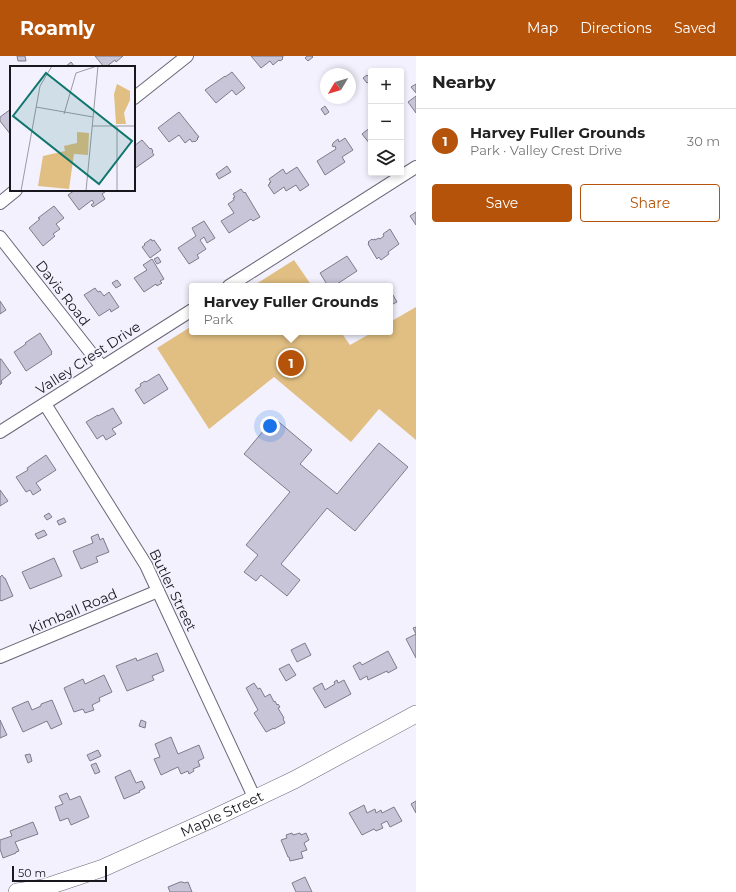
<!DOCTYPE html>
<meta charset="utf-8">
<style>
body{margin:0;font-family:Montserrat,sans-serif;background:#f2f2f2;color:#222}
.controls{position:absolute;right:12px;top:12px;display:grid;overflow:hidden;border-radius:4px;box-shadow:0 2px 6px #0003}
.controls button{width:36px;height:36px;display:grid;place-items:center;padding:0;border:0;border-bottom:1px solid #e0e0e0;background:#fff;color:#222;font:20px sans-serif}
.compass{position:absolute;left:320px;top:12px;width:36px;height:36px;border-radius:50%;background:#fff;box-shadow:0 2px 6px #0003;rotate:232deg}
.scale{position:absolute;left:12px;bottom:10px;width:95px;box-sizing:border-box;padding-left:4px;border:2px solid #18171d;border-top:0;font-size:11px;line-height:14px;white-space:nowrap;color:#18171d;-webkit-text-stroke:3px #f3f1fd;paint-order:stroke}
.you{position:absolute;left:270px;top:370px;width:14px;height:14px;margin:-10px;border:3px solid #fff;border-radius:50%;background:#1a73e8;box-shadow:0 0 0 6px #1a73e833}
.badge{display:grid;place-items:center;width:26px;height:26px;border-radius:50%;background:#b45309;color:#fff;font-size:13px;font-weight:700}
.pin{position:absolute;translate:-50% -50%;border:2px solid #fff;box-shadow:0 1px 4px #0006}
.popup{position:absolute;left:189px;top:227px;width:204px;height:52px;box-sizing:border-box;display:grid;place-content:center;border-radius:4px;background:#fff;filter:drop-shadow(0 1px 3px #0005);font-size:13px;white-space:nowrap;color:#767676}
.popup b{font-size:15px;color:#222}
.popup::after{content:'';position:absolute;left:50%;top:100%;margin-left:-8px;border:8px solid transparent;border-top-color:#fff}
.list{margin:0;padding:0;list-style:none}
h2{display:flex;justify-content:space-between;align-items:center;height:52px;margin:0;padding:0 16px;font-size:17px}
h2 small{font-size:13px;font-weight:400;color:#767676}
.list li{display:grid;grid-template-columns:26px 1fr auto;gap:12px;align-items:center;box-sizing:border-box;height:64px;padding:0 16px;border-top:1px solid #e0e0e0}
.list b{display:block;font-size:15px;white-space:nowrap}
.list p{margin:0;font-size:13px;white-space:nowrap;color:#767676}
.list em{font-size:13px;font-style:normal;color:#767676}
.actions{display:flex;gap:8px;padding:12px 16px}
.actions a{flex:1;padding:9px 0;border:1px solid #b45309;border-radius:4px;text-align:center;font-size:14px;color:#b45309}
.actions .main{background:#b45309;color:#fff}
.icon{flex:none;width:22px;height:22px;fill:none;stroke:currentColor;stroke-width:2;stroke-linecap:round;stroke-linejoin:round}
.map{position:relative;flex:none;width:416px;height:836px;overflow:hidden}
header{display:flex;align-items:center;gap:24px;box-sizing:border-box;height:56px;padding:0 20px;background:#b45309;color:#fff}
header strong{font-size:19px}
nav{display:flex;gap:22px;margin-inline-start:auto;font-size:14px}
main{display:flex}
aside{flex:1;background:#fff}
.map>svg:first-child{display:block}
.green{fill:#e1bf83}
.building{fill:#c8c5d8;stroke:#7f7b8d}
.lines{fill:none;stroke-linecap:round;stroke-linejoin:round}
.street-casing{stroke:#6b6778;stroke-width:14}
.secondary-casing{stroke:#6b6778;stroke-width:18}
.street{stroke:#fff;stroke-width:12}
.secondary{stroke:#fff;stroke-width:17}
.labels{text-anchor:middle;dominant-baseline:central;stroke-width:3.5;stroke-linejoin:round;paint-order:stroke}
.street-label{font-size:14px;fill:#18171d;stroke:#f3f1fd}
.inset-road{fill:none;stroke:#9b9aa3;stroke-width:1}
.view{fill:#0f766e;fill-opacity:0.15;stroke:#0f766e;stroke-width:2}
.inset-edge{fill:none;stroke:#18171d;stroke-width:2}
</style>
<header>
<strong>Roamly</strong>
<nav><a>Map</a><a>Directions</a><a>Saved</a></nav>
</header>
<main>
<div class="map">
<svg width="416" height="836" viewBox="0 0 416 836">
<rect width="100%" height="100%" fill="#f3f1fd"/>
<!-- green -->
<g class="green">
<polygon points="294,204 312,230 253,230"/>
<polygon points="416,251 416,384 379,353 351,386 274,321 209,373 157,292 192,270 192,276 341,276 350,289 373,276 390,276 390,266"/>
</g>
<!-- building -->
<g class="building">
<polygon points="17,0 25,0 26,5 18,5"/>
<polygon points="95,0 123,0 116,6 115,4 106,11 104,11"/>
<polygon points="251,0 283,0 283,1 282,2 283,3 280,5 279,4 273,9 270,5 261,12"/>
<polygon points="307,0 312,0 313,1 308,5 305,2"/>
<polygon points="71,6 75,11 65,11"/>
<polygon points="232,16 245,32 236,39 232,34 216,47 205,34 225,20 225,21"/>
<polygon points="367,19 371,24 367,27 363,22"/>
<polygon points="416,28 416,37 411,31"/>
<polygon points="416,40 416,57 408,46"/>
<polygon points="325,50 329,56 325,59 321,53"/>
<polygon points="11,53 11,79 0,65 0,61"/>
<polygon points="179,56 199,81 197,82 198,83 195,86 194,85 192,86 190,83 185,87 179,79 169,86 158,72"/>
<polygon points="371,71 371,88 370,88 362,78"/>
<polygon points="345,82 353,94 342,101 345,106 325,119 317,105 336,93 335,90 333,91 332,89 333,88 333,87 338,83 339,86"/>
<polygon points="142,84 150,93 151,92 153,95 152,96 154,99 134,113 134,90"/>
<polygon points="227,110 231,116 219,123 216,118"/>
<polygon points="297,111 309,129 300,135 296,129 286,135 284,131 274,138 268,129 270,128 269,127 271,126 269,123 283,113 286,118"/>
<polygon points="241,133 244,137 245,136 260,161 253,165 251,163 229,177 221,165 234,157 228,148 234,144 233,142 235,141 233,138"/>
<polygon points="75,134 103,134 105,136 102,138 105,143 93,151 91,149 94,147 92,144 79,154 68,139"/>
<polygon points="54,150 64,162 56,168 60,173 53,178 55,180 43,190 29,172 40,163 38,162"/>
<polygon points="416,156 416,169 410,160"/>
<polygon points="204,165 215,182 207,187 204,181 200,184 206,193 197,199 199,202 189,208 178,192 196,180 192,172"/>
<polygon points="390,173 399,188 388,196 389,198 381,204 379,201 377,203 368,188 369,187 368,186 372,183 373,184 375,183 375,184 379,182 380,183 384,180 383,178"/>
<polygon points="151,183 152,185 154,184 161,194 150,202 142,191 145,189 144,188"/>
<polygon points="347,200 357,215 334,230 328,230 320,217"/>
<polygon points="158,201 161,206 157,208 154,203"/>
<polygon points="152,203 164,223 160,225 162,227 157,230 156,228 144,236 134,222 147,214 143,209"/>
<polygon points="117,224 121,229 116,232 112,227"/>
<polygon points="95,232 98,236 100,235 104,240 109,236 119,251 111,256 110,253 99,260 84,239"/>
<polygon points="393,239 397,246 391,249 390,248 390,241"/>
<polygon points="0,245 6,254 0,258"/>
<polygon points="40,277 52,296 51,297 52,298 26,315 14,296 26,288 25,287"/>
<polygon points="0,303 1,303 11,317 1,325 2,327 0,329"/>
<polygon points="159,318 168,333 144,348 135,334 141,330 140,328 145,325 146,326"/>
<polygon points="113,352 122,367 112,373 116,378 106,384 103,379 97,383 86,366 98,359 98,360"/>
<polygon points="274,362 312,394 300,408 337,438 379,387 408,411 355,475 327,452 281,508 300,524 287,540 261,519 256,525 244,516 258,499 246,489 290,436 244,398"/>
<polygon points="46,399 56,414 36,427 41,434 33,439 30,434 26,436 16,421 28,414 27,412"/>
<polygon points="0,434 8,445 0,450"/>
<polygon points="49,457 52,461 47,464 44,460"/>
<polygon points="64,462 66,466 59,469 57,465"/>
<polygon points="44,474 47,479 38,483 35,478"/>
<polygon points="98,478 100,484 103,482 109,496 96,501 98,506 81,513 73,495 93,487 91,481"/>
<polygon points="54,502 62,520 30,533 22,516"/>
<polygon points="2,519 4,522 5,522 13,540 1,545 1,544 0,545 0,521"/>
<polygon points="416,571 416,602 406,583 416,578 413,572"/>
<polygon points="305,587 311,599 297,606 291,594"/>
<polygon points="388,595 397,612 388,617 387,615 368,624 367,620 360,624 353,610 360,606 362,609"/>
<polygon points="157,597 164,615 152,620 154,624 127,635 116,610 136,602 137,605"/>
<polygon points="289,608 296,619 286,625 279,613"/>
<polygon points="104,619 112,636 99,642 100,645 92,649 94,654 85,657 83,653 74,656 64,632 83,623 85,628"/>
<polygon points="337,624 338,627 344,624 351,638 325,652 313,632 322,627 325,634 335,628 334,626"/>
<polygon points="254,627 258,633 260,632 265,641 270,638 274,646 275,645 277,649 278,648 280,651 278,652 284,662 283,663 285,667 274,673 274,672 266,676 254,657 258,654 246,632"/>
<polygon points="52,644 62,668 51,673 47,665 23,676 12,652 28,645 32,654 41,650 41,648"/>
<polygon points="0,664 7,679 0,682"/>
<polygon points="141,664 146,666 145,672 139,670"/>
<polygon points="171,681 178,698 199,689 204,702 198,705 200,710 193,713 194,715 189,718 188,715 181,718 178,711 161,719 154,703 160,701 155,688"/>
<polygon points="98,694 101,700 90,705 87,699"/>
<polygon points="30,698 32,705 28,707 25,699"/>
<polygon points="96,707 100,716 95,718 91,709"/>
<polygon points="130,714 136,727 142,725 145,732 139,735 140,736 124,743 115,721"/>
<polygon points="67,737 70,744 80,740 89,761 71,769 68,762 60,765 55,751 63,748 59,740"/>
<polygon points="416,745 416,757 411,748"/>
<polygon points="364,749 367,757 375,753 376,757 381,754 382,757 394,751 402,765 390,771 387,765 381,768 383,772 376,775 374,773 362,779 349,757"/>
<polygon points="33,766 38,778 15,786 19,795 16,796 16,797 3,802 0,793 0,784 12,780 10,775"/>
<polygon points="292,777 293,779 300,777 301,779 306,777 309,784 304,787 307,794 301,796 303,802 290,805 289,801 288,801 281,784 287,782 286,779"/>
<polygon points="305,821 312,836 296,836 292,827"/>
<polygon points="180,826 183,826 184,827 188,826 192,836 170,836 168,831"/>
</g>
<g class="lines">
<defs>
<g id="street">
<polyline points="134,42 187,0"/>
<polyline points="0,147 16,134"/>
<polyline points="0,181 102,311"/>
<polyline points="229,230 416,111"/>
<polyline points="45,348 146,509 158,535 255,743"/>
<polyline points="0,376 192,254"/>
<polyline points="0,601 158,535"/>
</g>
<g id="secondary">
<path id="s1" d="M17 836 43 832 103 812 214 762 294 724 416 658"/>
</g>
</defs>
<!-- street casing -->
<use href="#street" class="street-casing"/>
<!-- secondary casing -->
<use href="#secondary" class="secondary-casing"/>
<!-- street -->
<use href="#street" class="street"/>
<!-- secondary -->
<use href="#secondary" class="secondary"/>
</g>
<g class="labels">
<!-- street labels -->
<g class="street-label">
<text transform="translate(63 237) rotate(52)">Davis Road</text>
<text transform="translate(88 302) rotate(-33)">Valley Crest Drive</text>
<text transform="translate(173 534) rotate(64)">Butler Street</text>
<text transform="translate(73 555) rotate(-23)">Kimball Road</text>
<text stroke="none"><textPath href="#s1" startOffset="220">Maple Street</textPath></text>
</g>
</g>
<!-- overview -->
<g transform="translate(10 10)">
<rect width="125" height="125" fill="#f3f1fd"/>
<path d="M107 18 120 25V34L114 47 116 58H106L104 28ZM67 66 79 67 78 89 64 88 59 123 28 120 33 90 55 85 54 80 67 77Z" fill="#e1bf83"/>
<path class="inset-road" d="M66 7 87 0M26 41 83 51M54 48 66 7M82 60H125M107 60V125M11 125 30 20 42 0M43 125H62M76 125 88 0"/>
<path class="view" d="M36 7 122 75 89 118 3 50Z"/>
<rect width="125" height="125" class="inset-edge"/>
</g>
</svg>
<div class="controls">
<button>+</button>
<button>−</button>
<button><svg class="icon" aria-label="layers" viewBox="0 0 24 24"><path d="M12 4l9 5-9 5-9-5zM3 14l9 5 9-5"/></svg></button>
</div>
<svg class="compass" viewBox="-18 -18 36 36"><path d="M0-13l5 13h-10z" fill="#e53935"/><path d="M0 13l5-13h-10z" fill="#767676"/></svg>
<div class="scale">50 m</div>
<div class="you"></div>
<div class="pin badge" style="left:291px;top:307px">1</div>
<div class="popup"><b>Harvey Fuller Grounds</b>Park</div>
</div>
<aside>
<h2>Nearby<small></small></h2>
<ul class="list">
<li><span class="badge">1</span><div><b>Harvey Fuller Grounds</b><p>Park · Valley Crest Drive</p></div><em>30 m</em></li>
</ul>
<div class="actions"><a class="main">Save</a><a>Share</a></div>
</aside>
</main>
